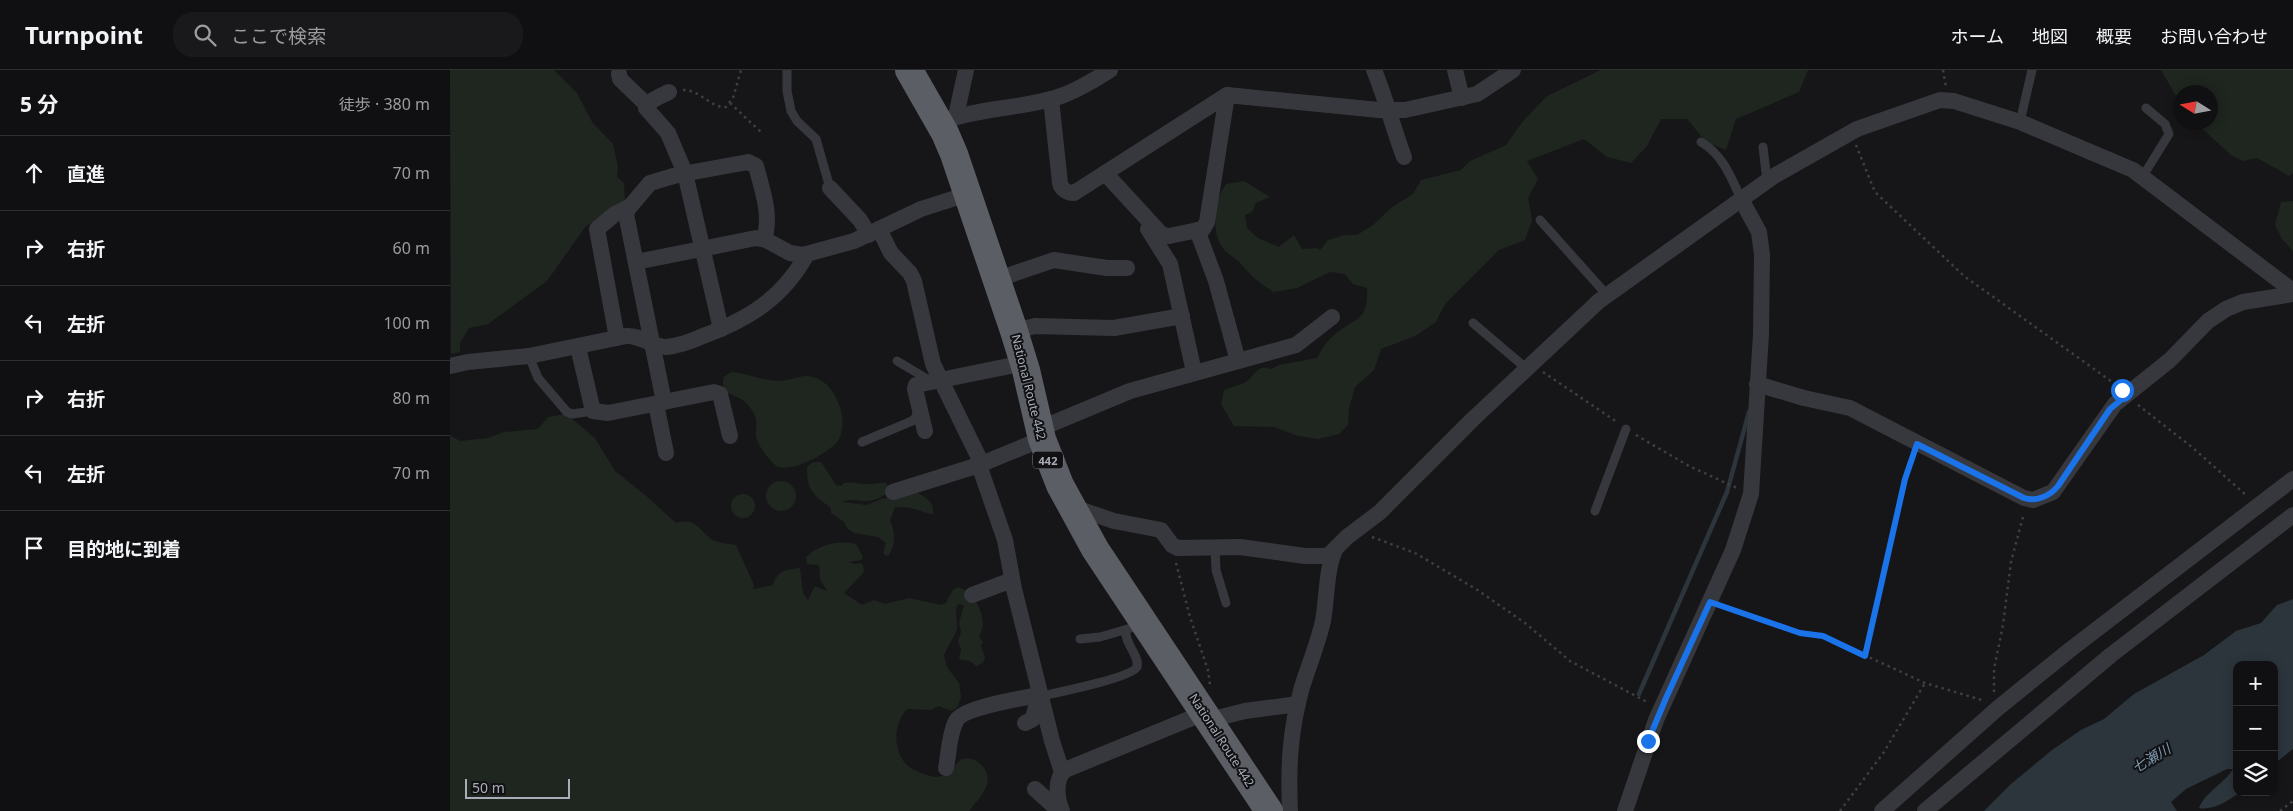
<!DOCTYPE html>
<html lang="ja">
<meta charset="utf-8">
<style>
body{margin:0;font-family:"Noto Sans","Noto Sans JP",sans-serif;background:#19191b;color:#f1f3f6}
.controls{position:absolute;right:15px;bottom:15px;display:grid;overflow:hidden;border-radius:10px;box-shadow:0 2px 12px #0003}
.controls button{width:45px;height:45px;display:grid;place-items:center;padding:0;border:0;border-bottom:1px solid #303032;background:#101012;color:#f1f3f6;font:25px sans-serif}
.compass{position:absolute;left:1723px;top:15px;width:45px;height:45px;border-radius:50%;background:#101012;box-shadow:0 2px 12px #0003;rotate:281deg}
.scale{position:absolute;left:15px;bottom:12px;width:105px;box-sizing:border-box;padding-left:5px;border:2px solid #a8adb8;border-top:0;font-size:14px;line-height:18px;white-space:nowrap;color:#a8adb8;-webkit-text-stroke:4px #111113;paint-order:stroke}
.stop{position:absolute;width:15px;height:15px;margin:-11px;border:4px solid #1a73e8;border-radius:50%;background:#fff}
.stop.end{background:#1a73e8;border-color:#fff;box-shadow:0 1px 5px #0008}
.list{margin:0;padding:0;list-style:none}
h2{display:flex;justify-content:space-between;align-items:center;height:65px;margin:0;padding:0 20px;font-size:21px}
h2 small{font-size:16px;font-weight:400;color:#9c9d9f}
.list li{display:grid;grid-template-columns:32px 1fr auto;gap:15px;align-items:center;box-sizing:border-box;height:75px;padding:0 20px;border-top:1px solid #303032}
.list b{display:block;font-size:19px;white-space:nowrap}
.list em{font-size:16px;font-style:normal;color:#9c9d9f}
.icon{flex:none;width:28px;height:28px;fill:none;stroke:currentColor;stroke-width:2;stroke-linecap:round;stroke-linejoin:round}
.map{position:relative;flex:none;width:1843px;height:741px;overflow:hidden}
header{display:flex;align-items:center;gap:30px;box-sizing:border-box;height:70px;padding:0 25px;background:#101012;border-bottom:1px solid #303032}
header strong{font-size:24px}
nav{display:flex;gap:28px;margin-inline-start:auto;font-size:18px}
.search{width:350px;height:45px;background:#19191b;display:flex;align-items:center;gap:12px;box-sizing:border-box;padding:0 18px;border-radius:20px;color:#9c9d9f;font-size:19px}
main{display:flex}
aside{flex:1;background:#101012}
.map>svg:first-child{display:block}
.green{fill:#1e261f}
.water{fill:#2c353c}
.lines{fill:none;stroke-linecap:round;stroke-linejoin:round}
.stream{stroke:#2c353c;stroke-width:4.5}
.path{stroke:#3d3f44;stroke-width:2.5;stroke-dasharray:2.5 4;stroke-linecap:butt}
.service{stroke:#37383d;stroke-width:9}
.minor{stroke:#37383d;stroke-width:16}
.trunk{stroke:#5b5e65;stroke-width:28}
.route{stroke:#1a73e8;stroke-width:6}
.labels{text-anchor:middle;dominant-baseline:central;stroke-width:4;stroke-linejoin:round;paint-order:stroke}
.shield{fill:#111113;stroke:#7b7e86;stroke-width:1}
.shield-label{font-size:11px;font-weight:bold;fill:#a8adb8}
.street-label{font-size:12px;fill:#a8adb8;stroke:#111113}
.water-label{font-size:14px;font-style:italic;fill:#7f9bb3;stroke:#111113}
</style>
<header>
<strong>Turnpoint</strong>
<div class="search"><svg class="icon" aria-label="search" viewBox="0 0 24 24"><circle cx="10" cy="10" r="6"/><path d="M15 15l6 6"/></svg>ここで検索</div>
<nav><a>ホーム</a><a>地図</a><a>概要</a><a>お問い合わせ</a></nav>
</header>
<main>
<aside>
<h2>5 分<small>徒歩 · 380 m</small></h2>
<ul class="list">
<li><svg class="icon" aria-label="ahead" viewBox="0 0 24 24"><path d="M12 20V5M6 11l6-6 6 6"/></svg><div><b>直進</b></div><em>70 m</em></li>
<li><svg class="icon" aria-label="right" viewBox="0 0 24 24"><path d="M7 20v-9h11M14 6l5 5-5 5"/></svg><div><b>右折</b></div><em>60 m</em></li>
<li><svg class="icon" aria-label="left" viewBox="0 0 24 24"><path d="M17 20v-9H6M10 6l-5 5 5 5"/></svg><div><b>左折</b></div><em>100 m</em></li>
<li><svg class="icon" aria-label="right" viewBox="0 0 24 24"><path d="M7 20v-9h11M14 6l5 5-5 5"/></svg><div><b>右折</b></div><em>80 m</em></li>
<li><svg class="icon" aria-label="left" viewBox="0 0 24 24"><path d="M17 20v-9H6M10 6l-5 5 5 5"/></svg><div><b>左折</b></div><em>70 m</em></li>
<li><svg class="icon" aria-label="arrive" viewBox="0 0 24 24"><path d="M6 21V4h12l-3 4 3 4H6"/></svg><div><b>目的地に到着</b></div></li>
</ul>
</aside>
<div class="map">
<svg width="1843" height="741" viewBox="0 0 1843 741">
<rect width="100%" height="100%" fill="#161618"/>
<!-- green -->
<g class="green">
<polygon points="0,0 104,0 127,23 142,52 163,74 168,97 167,107 174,113 175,134 136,156 97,211 38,254 19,258 10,273 10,282 1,284"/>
<path d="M1151 0H1358L1349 22 1286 49 1276 80 1256 72 1237 49H1211L1197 76 1181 93 1157 87 1134 69 1077 91 1088 109 1078 128 1082 150 1075 170 1049 180 996 233 985 253 965 266 931 279 924 300 905 317 899 338 898 355 889 364 868 369 848 366 824 357 784 356 771 334 774 320C781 317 792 315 797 311 806 304 807 294 821 299L829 295 867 288C871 281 875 273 881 268 902 247 919 255 917 218L903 214 895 204 880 202 847 218 824 222C810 214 802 207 792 195 787 188 777 185 772 177 761 160 764 130 776 114L794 111 820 127 806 133 802 142 795 145 797 158 808 168 829 177 844 165 852 179 866 178 870 180 878 170 895 165H907L923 155 942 137 963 124 971 110 1011 100 1020 91 1056 75 1073 51 1097 26Z"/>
<polygon points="1711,0 1843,0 1843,103 1839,106 1807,88 1793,91 1781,85 1746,53 1760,52 1760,22 1730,22 1730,33"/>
<polygon points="1843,131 1843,181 1832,169 1825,155 1831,132"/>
<path d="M281 302C301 303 316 314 337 310 346 308 354 304 363 307 373 310 381 317 385 326 392 339 395 352 390 367 385 381 338 406 325 395 318 389 305 372 306 363 306 356 308 351 304 344 301 338 295 330 289 328 278 323 270 321 274 307Z"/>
<path d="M116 344 145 368 165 401 194 424 226 453C248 446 250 464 265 471 271 473 280 474 286 475L304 515 303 519 323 515C328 500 335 500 350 498L353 523 358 530 365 516 377 521 370 509 369 495 357 494 356 487C371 474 387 470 406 474L413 487 411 490 398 492 405 494 410 493 413 495 414 502 394 523 412 535 424 530 435 534 459 528 491 535 495 534 503 520 508 517C525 522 540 550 529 566L533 572 531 576 535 587 533 593 526 596 520 591 512 590 509 588 511 580 508 571 511 562 509 553 514 535 508 534 506 538 507 560 494 585 497 597 509 613 511 627 507 638 501 641 489 636 481 640 457 639C444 653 442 678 456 694 461 700 476 705 484 707 489 707 495 705 500 704 503 700 505 694 509 691 523 681 542 700 537 715 534 724 525 733 519 741H0V365L10 371 38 368 54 362 88 359 98 347Z"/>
<path d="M363 392H371L386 415 391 416 394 413C403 411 410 415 419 414 426 414 429 412 436 413L441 422C433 426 425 431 417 431 407 431 401 428 392 432L417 435 431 429 468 423C476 428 485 433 483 444 468 442 465 436 445 437L440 450C445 462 446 473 439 485L436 486 433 483 436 473 428 467 404 463 398 459 394 452 381 443V438C362 424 357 420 357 397Z"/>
<circle cx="331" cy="426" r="15"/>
<circle cx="293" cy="436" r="12"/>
</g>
<!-- water -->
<path class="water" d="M1843 529V679L1824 694V595H1787V722H1790C1780 730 1762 741 1749 738 1756 721 1774 714 1783 699H1777L1736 719 1721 732 1727 741H1534L1561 714 1602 680 1631 660 1654 649 1684 624 1754 585 1786 561 1811 553 1827 535Z"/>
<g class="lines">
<!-- stream -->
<polyline class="stream" points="1189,624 1277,422 1299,342"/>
<!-- path -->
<g class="path">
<polyline points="1493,0 1496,17"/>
<path d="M233 20C251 20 260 38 276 37L283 28 291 0"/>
<polyline points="280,33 313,64"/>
<polyline points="1406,75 1425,122 1514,206 1665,314"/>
<polyline points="1093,302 1167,352"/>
<polyline points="1688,335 1743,378 1797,426"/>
<polyline points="1186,365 1239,396 1287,418"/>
<polyline points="922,467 965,483 1026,519 1075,553 1120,591 1199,633"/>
<polyline points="726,493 740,547 758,600 760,615"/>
<polyline points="1273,537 1350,563 1373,566 1475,613 1535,631"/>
<polyline points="1415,586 1455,409 1463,385"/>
<polyline points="1544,622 1544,599 1553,555 1561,492 1574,443"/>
<polyline points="1390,741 1434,682 1475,613"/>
<polyline points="1830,741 1843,731"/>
</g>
<!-- service -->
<g class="service">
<polyline points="337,0 337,21 341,41 347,51 366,69 380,118"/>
<polyline points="1570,52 1582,0"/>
<path d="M1251 72C1273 85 1281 107 1291 129"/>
<polyline points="1313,77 1317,111"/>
<polyline points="1693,106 1719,64 1715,54 1696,38"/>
<polyline points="1090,150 1157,225"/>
<polyline points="1023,253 1077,299"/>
<polyline points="79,286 88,308 117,342 122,344 143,341"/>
<polyline points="447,291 479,310"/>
<polyline points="412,372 462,351 466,347 468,340"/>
<polyline points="1145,441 1176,359"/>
<polyline points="765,477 766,500 776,533"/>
<polyline points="630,569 650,567 681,558"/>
<path d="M592 626C606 623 684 607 687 597 690 586 674 573 676 561"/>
</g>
<!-- minor -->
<g class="minor">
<path d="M924 0C936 29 943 58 954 87"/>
<polyline points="1005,0 1012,28"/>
<polyline points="169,4 170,9 197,35"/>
<path d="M219 22C211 26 199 30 196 38L218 63 235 103 271 259"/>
<path d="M601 29 610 113C611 119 617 123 624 123L777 25 929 40H955L1027 24 1063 0"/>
<polyline points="506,46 516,0"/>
<path d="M489 53C527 38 567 39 605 28 625 22 643 11 660 0"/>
<polyline points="655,103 712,165 719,166 753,159 757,152 777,25"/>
<polyline points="380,118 410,150 419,165"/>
<polyline points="429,159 441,183 460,203 464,211 483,294 532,394"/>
<polyline points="698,159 720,194 744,302"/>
<polyline points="747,160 766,211 788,291"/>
<polyline points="186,192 306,168 316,170 340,183 353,185 404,171 471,139 518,124"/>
<polyline points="548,209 604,190 657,198 677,198"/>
<polyline points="564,261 585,256 664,258 732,246"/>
<polyline points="167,268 147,159 165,144 179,137"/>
<polyline points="128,277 143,341 158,343 264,322 270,324 280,366"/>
<path d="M0 296 18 292 79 286 176 266C191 265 202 277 216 277 228 276 242 271 253 266 299 249 333 228 357 184"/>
<polyline points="1307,314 1354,328 1400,338 1574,428 1583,430 1603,422 1665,334 1720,290 1758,251 1776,239 1793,232 1843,224"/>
<path d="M214 332 176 144 178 139 200 113 227 105 298 92 306 96C312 119 322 146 314 169"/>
<polyline points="206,334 216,383"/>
<polyline points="589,359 680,321 846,275 882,247"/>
<polyline points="475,361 465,319 466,315 574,293"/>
<polyline points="529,395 555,470 564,519 602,671 612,702"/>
<polyline points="443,422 529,395 592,369"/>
<polyline points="620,436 664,451 711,460 722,475 728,478 790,477 855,486 875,486 880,484 897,467 930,442 1023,349 1149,231 1324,106 1407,59 1490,30 1504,31 1570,52 1683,100 1843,221"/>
<polyline points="522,525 562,510"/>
<polyline points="759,650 795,641 848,634"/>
<polyline points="575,653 583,649 589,623"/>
<path d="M496 698C499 683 499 664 506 651 513 637 571 629 587 625"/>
<polyline points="585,719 607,739"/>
<path d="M612 741C607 729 604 710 615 700L754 643"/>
<path d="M840 741C838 696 840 660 852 617 859 595 868 573 873 551 877 529 876 500 885 480"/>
<polyline points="1175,741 1206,650 1283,480 1301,424 1311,264 1312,185 1309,162 1291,129"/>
<polyline points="1432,741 1548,638 1621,579 1843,409"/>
<polyline points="1475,741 1661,585 1843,445"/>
</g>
<!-- trunk -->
<polyline class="trunk" points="459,0 495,63 504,84 564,261 576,300 592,369 610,415 645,479 819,741"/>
</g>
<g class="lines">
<!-- route -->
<path class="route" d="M1198 671 1216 628 1260 532 1350 563 1373 566 1415 586 1455 409 1467 374 1574 428C1586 432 1600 426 1608 416L1660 339 1677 325 1672 320"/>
</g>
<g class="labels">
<!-- shield labels -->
<rect class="shield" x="583" y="381.5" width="30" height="17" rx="4"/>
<g class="shield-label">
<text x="598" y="390">442</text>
</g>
<!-- street labels -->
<g class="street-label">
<text transform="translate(579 317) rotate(76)">National Route 442</text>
<text transform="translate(772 670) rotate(57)">National Route 442</text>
</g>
<!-- water labels -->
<g class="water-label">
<text transform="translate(1701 688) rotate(-31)">七瀬川</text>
</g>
</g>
</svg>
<div class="controls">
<button>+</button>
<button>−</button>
<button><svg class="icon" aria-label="layers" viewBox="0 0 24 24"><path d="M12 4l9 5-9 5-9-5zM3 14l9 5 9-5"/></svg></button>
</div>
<svg class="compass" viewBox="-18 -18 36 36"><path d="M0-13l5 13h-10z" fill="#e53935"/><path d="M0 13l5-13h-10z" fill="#9c9d9f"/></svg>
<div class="scale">50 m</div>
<div class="stop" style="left:1672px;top:320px"></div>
<div class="stop end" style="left:1198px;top:671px"></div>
</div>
</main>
